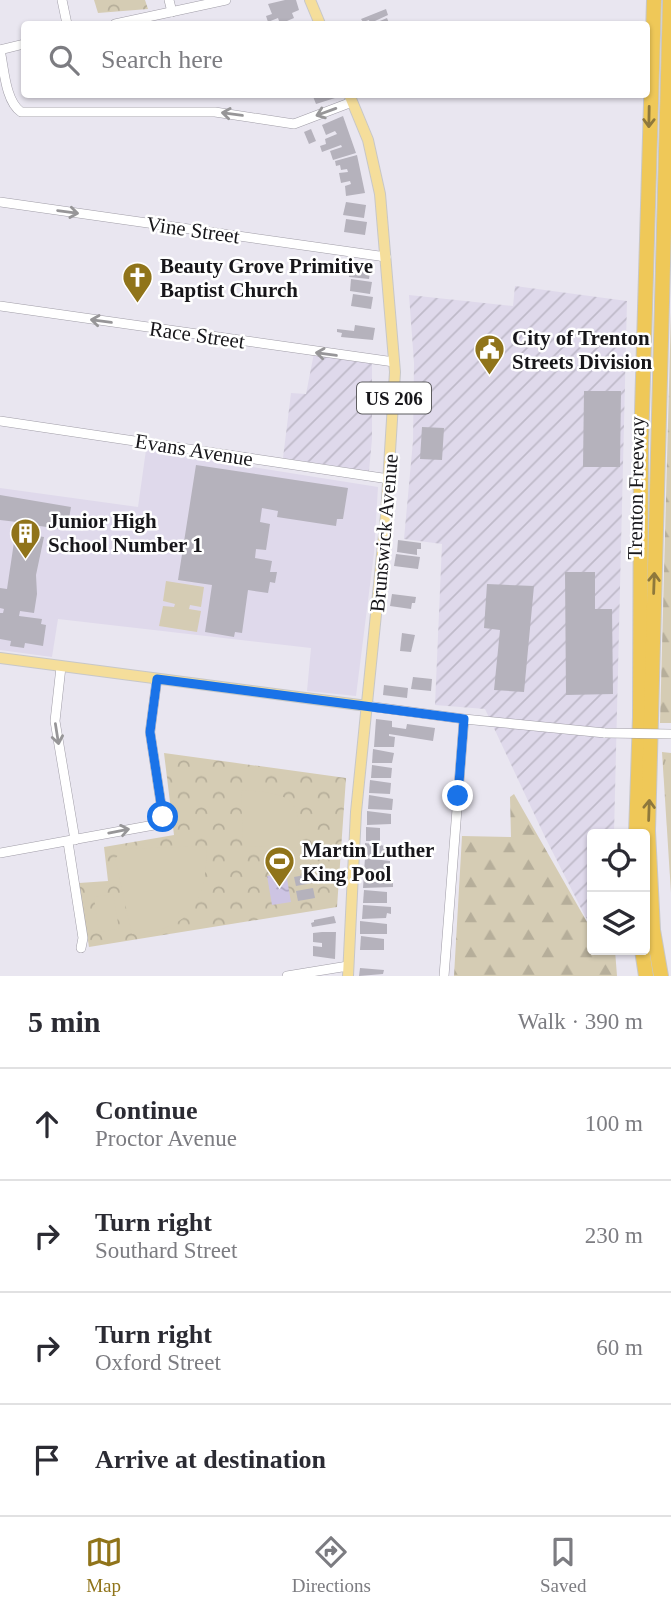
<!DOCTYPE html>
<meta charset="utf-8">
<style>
body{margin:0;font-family:Georgia,serif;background:#f7f7f7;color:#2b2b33}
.controls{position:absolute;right:21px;bottom:21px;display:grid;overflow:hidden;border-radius:7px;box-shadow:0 2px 5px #0004}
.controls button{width:63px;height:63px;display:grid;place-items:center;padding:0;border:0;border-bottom:2px solid #e1e1e2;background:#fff;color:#2b2b33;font:35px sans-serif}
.stop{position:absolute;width:21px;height:21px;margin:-16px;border:5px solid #1a73e8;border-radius:50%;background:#fff}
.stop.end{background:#1a73e8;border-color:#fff;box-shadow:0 2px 7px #0008}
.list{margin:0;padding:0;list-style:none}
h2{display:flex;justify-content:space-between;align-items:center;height:91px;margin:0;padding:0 28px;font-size:30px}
h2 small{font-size:23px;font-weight:400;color:#7c7c81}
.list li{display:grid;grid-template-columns:46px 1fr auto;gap:21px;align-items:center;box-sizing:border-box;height:112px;padding:0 28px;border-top:2px solid #e1e1e2}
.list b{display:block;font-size:26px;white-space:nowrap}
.list p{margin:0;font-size:23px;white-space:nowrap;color:#7c7c81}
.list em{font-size:23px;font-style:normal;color:#7c7c81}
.icon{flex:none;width:38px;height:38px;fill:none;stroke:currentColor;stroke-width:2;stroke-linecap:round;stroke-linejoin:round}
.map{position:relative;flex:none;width:671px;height:976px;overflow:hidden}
.search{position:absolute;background:#fff;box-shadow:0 2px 5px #0004;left:21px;right:21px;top:21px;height:77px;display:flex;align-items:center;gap:18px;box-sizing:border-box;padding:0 24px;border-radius:7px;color:#7c7c81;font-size:26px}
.sheet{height:539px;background:#fff}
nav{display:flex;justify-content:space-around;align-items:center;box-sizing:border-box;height:98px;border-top:2px solid #e1e1e2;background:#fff;font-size:19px;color:#7c7c81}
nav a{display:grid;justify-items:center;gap:4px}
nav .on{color:#90741a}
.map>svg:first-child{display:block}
.built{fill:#dfd9eb}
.industrial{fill:url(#industrial-furrows)}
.grass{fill:url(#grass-tufts)}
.forest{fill:url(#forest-firs)}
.park{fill:url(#park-crowns)}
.pitch{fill:#d5ccb4}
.water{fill:url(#water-ripples)}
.building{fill:#b5b2bc}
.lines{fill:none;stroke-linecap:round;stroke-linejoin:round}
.minor-casing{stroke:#a09da7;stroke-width:10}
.major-casing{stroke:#c7c7c8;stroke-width:12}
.highway-casing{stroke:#c7c7c8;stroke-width:16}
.minor{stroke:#fff;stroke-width:9}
.major{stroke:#f5de9b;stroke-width:10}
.highway{stroke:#efc858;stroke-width:14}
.minor-bridge-casing{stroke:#a09da7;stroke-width:10;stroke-linecap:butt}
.minor-bridge{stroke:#fff;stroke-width:9}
.oneway{stroke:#979698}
.oneway2{stroke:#8e783c}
.route{stroke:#1a73e8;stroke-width:9}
.labels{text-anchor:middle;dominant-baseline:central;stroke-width:5;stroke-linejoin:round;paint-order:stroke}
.shield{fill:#fff;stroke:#5d5c5f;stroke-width:2}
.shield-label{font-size:19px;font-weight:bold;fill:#17161a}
.street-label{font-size:21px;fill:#17161a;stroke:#fff}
.poi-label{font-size:21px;font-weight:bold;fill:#17161a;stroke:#fff;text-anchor:start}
</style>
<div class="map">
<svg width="671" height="976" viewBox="0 0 671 976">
<defs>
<pattern id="industrial-furrows" width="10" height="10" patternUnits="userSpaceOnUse" patternTransform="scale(1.75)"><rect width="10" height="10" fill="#dfd9eb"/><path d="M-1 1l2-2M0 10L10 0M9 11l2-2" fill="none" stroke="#bfbac9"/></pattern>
<pattern id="grass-tufts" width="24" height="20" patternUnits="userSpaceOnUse" patternTransform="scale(1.75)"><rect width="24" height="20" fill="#d5ccb4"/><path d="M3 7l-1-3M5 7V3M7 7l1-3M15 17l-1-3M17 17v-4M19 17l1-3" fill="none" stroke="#b6ae9a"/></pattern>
<pattern id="forest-firs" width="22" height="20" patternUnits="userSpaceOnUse" patternTransform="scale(1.75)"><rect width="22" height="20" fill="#d5ccb4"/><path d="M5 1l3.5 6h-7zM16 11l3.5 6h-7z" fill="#b6ae9a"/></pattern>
<pattern id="park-crowns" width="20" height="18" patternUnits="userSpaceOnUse" patternTransform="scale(1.75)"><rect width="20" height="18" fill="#d5ccb4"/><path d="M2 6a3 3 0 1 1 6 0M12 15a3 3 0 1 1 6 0" fill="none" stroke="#b6ae9a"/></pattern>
<pattern id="water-ripples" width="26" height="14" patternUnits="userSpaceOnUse" patternTransform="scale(1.75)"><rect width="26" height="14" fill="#cdc4e3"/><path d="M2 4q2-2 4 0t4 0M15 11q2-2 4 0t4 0" fill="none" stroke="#afa8c2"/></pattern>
</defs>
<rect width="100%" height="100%" fill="#e9e6f0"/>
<!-- built -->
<polygon class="built" points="146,450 378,487 374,553 356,696 307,691 311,648 58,619 52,657 0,650 0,488 138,507"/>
<!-- industrial -->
<g class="industrial">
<polygon points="515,286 627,301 614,834 592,834 592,921 586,918 545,837 485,709 435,705 442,544 404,539 413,441 414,363 409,295 513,306"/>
<polygon points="315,348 372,356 372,439 369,471 283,458 291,393 306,394"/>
</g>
<!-- grass -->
<polygon class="grass" points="662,752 671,753 671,893"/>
<!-- forest -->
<g class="forest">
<polygon points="671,312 671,723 660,723"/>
<polygon points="514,794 587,922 592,925 592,950 615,950 617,976 454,976 462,836 511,837 510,797"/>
</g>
<!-- park -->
<g class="park">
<polygon points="94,0 145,0 148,9 98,13"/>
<polygon points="164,753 346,778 337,907 89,947 79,883 108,881 104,847 174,835"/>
</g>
<!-- pitch -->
<g class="pitch">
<polygon points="166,581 204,587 201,607 190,605 189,609 201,611 197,632 159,626 163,606 174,607 175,604 163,601"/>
<path d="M241 790C286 793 305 795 297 848L243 846Z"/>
<path d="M207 846C206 881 203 914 165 928 155 932 142 932 132 934L115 859 123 849Z"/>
<polygon points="113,894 119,929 99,932 94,897"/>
</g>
<!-- water -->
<polygon class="water" points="286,873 291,902 272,905 267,876"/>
<!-- building -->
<g class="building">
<polygon points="285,0 296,0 299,10 292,13 294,18 280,24 278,18 268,22 266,16 272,14 268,4"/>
<polygon points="386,9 388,15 375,21 375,23 387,18 389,23 392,21 393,24 370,24 369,20 363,22 361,19"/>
<polygon points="312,94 333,94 335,98 316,104"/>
<polygon points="343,116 356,153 333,160 330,151 342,147 341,145 322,152 320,146 326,144 325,139 337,134 335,131 326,135 322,125"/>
<polygon points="311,129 316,141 309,144 304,132"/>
<polygon points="357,155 365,193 346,196 345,186 351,184 350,181 341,183 339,173 348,172 347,169 341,170 340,165 336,166 335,161"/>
<polygon points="346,202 366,205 364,218 343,215"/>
<polygon points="346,219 367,222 365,235 344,232"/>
<polygon points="350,263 371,266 369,279 349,277 349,270 344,269 345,264"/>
<polygon points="351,279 372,282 370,294 350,291"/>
<polygon points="353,294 373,297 371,309 351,306"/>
<polygon points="355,325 375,328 373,340 341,337 342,333 337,332 337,329 354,331"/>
<polygon points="584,391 621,391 620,467 583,467"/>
<polygon points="422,427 444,428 442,460 420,459"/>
<polygon points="196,465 348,488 343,519 337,519 336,526 277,517 278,511 262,508 260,522 270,524 266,550 256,549 255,558 272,561 270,572 277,572 275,583 270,582 268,593 248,590 242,633 235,632 234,637 205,632 212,585 178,580"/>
<polygon points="0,495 71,507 67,530 33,525 31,535 44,537 36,575 37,594 34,613 20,611 19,616 42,619 41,624 46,625 43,646 25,643 24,648 10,646 11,641 0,639 0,613 3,613 4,609 0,608 0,588 7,589 17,522 0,520"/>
<polygon points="398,540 421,543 421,549 417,549 417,555 397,552"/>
<polygon points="396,554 420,557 418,569 394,566"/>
<polygon points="565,572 595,572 595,609 612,609 613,694 566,695"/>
<polygon points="487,584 534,586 524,692 494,690 500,630 484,628"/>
<polygon points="392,594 416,597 415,603 412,603 411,609 390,606"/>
<polygon points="402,633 415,635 411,652 400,651"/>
<polygon points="413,677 432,679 431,691 411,689"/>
<polygon points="384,685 408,688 407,698 383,695"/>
<polygon points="376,719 392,721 392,727 406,729 407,724 435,728 433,741 389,734 389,736 395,737 394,747 374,747"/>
<polygon points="373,749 394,753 392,763 372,763"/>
<polygon points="372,765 392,768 391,778 371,778"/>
<polygon points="370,780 391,783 390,794 369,793"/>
<polygon points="369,795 393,799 392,810 368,809"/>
<polygon points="367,811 391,814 391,824 367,825"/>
<polygon points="366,827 380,828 380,841 366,841"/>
<polygon points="365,843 386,846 386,856 365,857"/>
<polygon points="365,858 390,861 390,872 364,872"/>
<polygon points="310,874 312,883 296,886 294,877"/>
<polygon points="364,874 388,877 388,882 393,882 393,887 363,888"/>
<polygon points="313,888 315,898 298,901 296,891"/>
<polygon points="364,890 387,892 387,903 363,903"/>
<polygon points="363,905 391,907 391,914 387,913 386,918 362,919"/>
<polygon points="334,916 336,923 312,927 311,923 314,922 314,920"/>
<polygon points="360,921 387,924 387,934 360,934"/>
<polygon points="322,932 336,932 335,959 313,956 313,946 322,947 322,943 313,942 313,933"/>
<polygon points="361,936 384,939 384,950 360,950"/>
<polygon points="360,968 384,970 383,974 359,976"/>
</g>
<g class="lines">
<defs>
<g id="minor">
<polyline points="62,0 67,24"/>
<polyline points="169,0 172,12"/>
<polyline points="115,24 226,0"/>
<path d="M0 50C4 67 5 101 21 112H215L294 124 352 102"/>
<polyline points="0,50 24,44"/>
<polyline points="0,202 386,257"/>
<polyline points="0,306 394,362"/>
<polyline points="0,421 389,479"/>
<polyline points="61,667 55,721 75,840"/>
<polyline points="367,706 464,719 605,733"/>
<polyline points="68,842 83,938 81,948"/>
<polyline points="0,853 154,825 163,817 150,732 157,679"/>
<polyline points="287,976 348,966"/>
<polyline points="444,976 464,719"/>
</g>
<g id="major">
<polyline points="310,0 320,24"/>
<polyline points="0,658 367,706"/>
<polyline points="348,976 356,812 386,515 395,372 380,194 368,140 349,94"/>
</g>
<g id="highway">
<polyline points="636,834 640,717 641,446 654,0"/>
<polyline points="642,950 646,976"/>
<polyline points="661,976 653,930 648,831 670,0"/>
</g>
</defs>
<!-- minor casing -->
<use href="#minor" class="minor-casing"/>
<!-- major casing -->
<use href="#major" class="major-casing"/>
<!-- highway casing -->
<use href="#highway" class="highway-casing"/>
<!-- minor -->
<use href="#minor" class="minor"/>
<!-- major -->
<use href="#major" class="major"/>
<!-- highway -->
<use href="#highway" class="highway"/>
<defs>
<polyline id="minor-bridge" points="605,733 671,734"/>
</defs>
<!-- minor-bridge casing -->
<use href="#minor-bridge" class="minor-bridge-casing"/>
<!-- minor-bridge -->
<use href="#minor-bridge" class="minor-bridge"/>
</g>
<!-- one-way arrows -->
<defs><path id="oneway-shaft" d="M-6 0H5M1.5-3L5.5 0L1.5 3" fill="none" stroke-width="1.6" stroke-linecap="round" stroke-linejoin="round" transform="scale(1.75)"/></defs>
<g class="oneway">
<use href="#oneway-shaft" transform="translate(326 112) rotate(160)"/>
<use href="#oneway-shaft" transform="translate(232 114) rotate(-172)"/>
<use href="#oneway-shaft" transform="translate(68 212) rotate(8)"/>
<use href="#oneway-shaft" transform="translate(101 321) rotate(-172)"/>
<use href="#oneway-shaft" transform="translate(326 354) rotate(-172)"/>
<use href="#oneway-shaft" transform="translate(57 734) rotate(81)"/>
<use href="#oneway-shaft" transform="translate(119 831) rotate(-11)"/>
</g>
<g class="oneway2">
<use href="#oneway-shaft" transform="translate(649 117) rotate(91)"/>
<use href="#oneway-shaft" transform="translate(654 583) rotate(-88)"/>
<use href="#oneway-shaft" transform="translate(649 810) rotate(-88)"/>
</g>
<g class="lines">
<!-- route -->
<polyline class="route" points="163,817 150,732 157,679 464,719 458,796"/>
</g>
<!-- icons -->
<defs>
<symbol id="church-pin" viewBox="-11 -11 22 30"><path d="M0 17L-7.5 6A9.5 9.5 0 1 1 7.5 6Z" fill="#90741a" stroke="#fff"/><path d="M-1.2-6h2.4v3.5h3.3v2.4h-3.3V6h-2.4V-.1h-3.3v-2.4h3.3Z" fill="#fff"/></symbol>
<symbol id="civic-pin" viewBox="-11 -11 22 30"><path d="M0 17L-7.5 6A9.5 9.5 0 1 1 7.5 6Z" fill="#90741a" stroke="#fff"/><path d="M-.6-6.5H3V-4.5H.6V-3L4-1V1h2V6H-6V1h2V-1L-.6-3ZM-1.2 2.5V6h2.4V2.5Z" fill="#fff"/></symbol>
<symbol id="building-pin" viewBox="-11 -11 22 30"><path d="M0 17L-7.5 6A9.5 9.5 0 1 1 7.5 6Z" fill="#90741a" stroke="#fff"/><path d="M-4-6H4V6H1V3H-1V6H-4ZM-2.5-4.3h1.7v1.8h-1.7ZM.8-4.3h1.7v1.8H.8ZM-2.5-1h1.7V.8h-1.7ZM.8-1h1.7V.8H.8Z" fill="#fff"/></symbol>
<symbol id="stadium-pin" viewBox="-11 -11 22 30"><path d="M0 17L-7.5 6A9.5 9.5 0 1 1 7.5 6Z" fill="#90741a" stroke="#fff"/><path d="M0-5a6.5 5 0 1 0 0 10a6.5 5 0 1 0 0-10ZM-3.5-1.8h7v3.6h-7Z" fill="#fff"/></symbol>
</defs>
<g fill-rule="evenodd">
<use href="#church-pin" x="120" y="260" width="35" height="47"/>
<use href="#civic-pin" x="472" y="332" width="35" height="47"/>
<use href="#building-pin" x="8" y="516" width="35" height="47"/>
<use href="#stadium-pin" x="262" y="844" width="35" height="47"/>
</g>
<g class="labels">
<!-- shield labels -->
<rect class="shield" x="357" y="382.5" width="74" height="31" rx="5"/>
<g class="shield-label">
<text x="394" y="398">US 206</text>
</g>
<!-- street labels -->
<g class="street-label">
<text transform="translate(193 230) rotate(8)">Vine Street</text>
<text transform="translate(197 335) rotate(8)">Race Street</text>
<text transform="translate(194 450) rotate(9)">Evans Avenue</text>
<text transform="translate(636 488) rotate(-89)">Trenton Freeway</text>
<text transform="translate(384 533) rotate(-85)">Brunswick Avenue</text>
</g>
<!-- poi labels -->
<g class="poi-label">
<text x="160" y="266">Beauty Grove Primitive<tspan x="160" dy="24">Baptist Church</tspan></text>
<text x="512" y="338">City of Trenton<tspan x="512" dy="24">Streets Division</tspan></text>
<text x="48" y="521">Junior High<tspan x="48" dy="24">School Number 1</tspan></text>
<text x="302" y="850">Martin Luther<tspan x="302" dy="24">King Pool</tspan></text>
</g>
</g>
</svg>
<div class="controls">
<button><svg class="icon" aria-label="locate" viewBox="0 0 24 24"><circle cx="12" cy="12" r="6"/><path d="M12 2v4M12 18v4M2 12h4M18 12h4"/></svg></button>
<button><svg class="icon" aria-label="layers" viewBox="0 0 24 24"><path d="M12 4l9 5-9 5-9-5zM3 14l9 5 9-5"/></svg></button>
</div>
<div class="stop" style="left:163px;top:817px"></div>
<div class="stop end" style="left:458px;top:796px"></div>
<div class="search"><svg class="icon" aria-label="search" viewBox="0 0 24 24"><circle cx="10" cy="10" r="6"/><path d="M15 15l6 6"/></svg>Search here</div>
</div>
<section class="sheet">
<h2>5 min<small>Walk · 390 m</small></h2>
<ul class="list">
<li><svg class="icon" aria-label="ahead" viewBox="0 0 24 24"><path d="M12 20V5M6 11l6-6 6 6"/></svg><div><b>Continue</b><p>Proctor Avenue</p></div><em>100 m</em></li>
<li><svg class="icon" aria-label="right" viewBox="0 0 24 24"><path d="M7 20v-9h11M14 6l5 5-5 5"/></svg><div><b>Turn right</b><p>Southard Street</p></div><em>230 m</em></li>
<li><svg class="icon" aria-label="right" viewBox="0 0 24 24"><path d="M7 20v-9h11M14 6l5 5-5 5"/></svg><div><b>Turn right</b><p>Oxford Street</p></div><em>60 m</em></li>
<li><svg class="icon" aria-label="arrive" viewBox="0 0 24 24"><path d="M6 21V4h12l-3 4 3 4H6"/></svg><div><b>Arrive at destination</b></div></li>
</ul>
</section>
<nav>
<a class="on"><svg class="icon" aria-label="map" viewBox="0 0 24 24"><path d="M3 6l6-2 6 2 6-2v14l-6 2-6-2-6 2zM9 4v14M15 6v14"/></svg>Map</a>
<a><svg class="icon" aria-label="directions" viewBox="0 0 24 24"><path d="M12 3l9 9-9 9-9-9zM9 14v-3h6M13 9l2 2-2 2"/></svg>Directions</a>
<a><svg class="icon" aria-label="saved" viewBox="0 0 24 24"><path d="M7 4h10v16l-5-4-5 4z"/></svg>Saved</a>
</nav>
